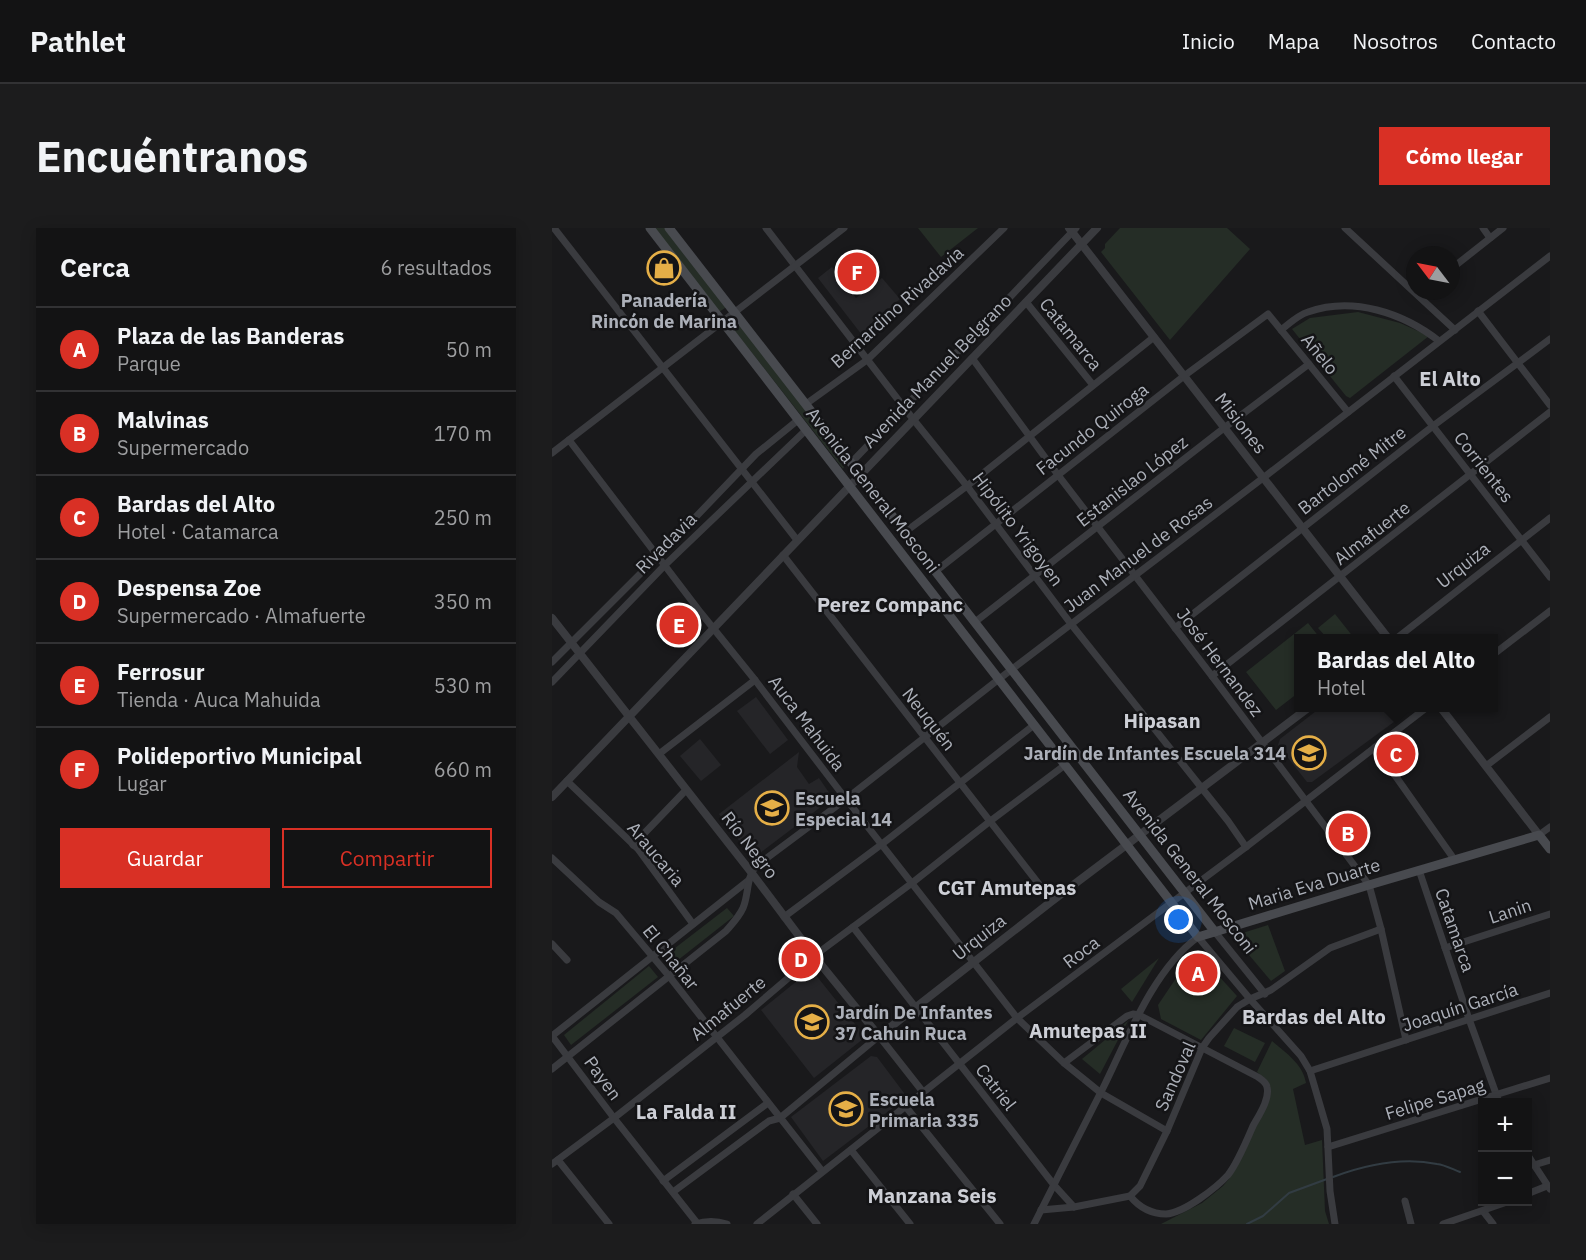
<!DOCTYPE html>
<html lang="es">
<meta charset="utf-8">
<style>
body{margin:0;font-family:"IBM Plex Sans",sans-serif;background:#1c1c1d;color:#f1f3f6}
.controls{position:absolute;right:18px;bottom:18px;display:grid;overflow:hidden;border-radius:0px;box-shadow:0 3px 15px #0003}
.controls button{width:54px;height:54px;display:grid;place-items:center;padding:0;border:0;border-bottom:2px solid #323234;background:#131314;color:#f1f3f6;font:30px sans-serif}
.compass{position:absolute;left:854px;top:18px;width:54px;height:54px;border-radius:50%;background:#131314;box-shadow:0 3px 15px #0003;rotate:302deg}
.you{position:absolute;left:627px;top:692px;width:21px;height:21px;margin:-15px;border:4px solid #fff;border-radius:50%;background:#1a73e8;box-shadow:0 0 0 9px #1a73e833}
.badge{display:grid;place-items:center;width:39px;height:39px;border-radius:50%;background:#d93025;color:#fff;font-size:20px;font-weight:700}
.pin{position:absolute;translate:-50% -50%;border:3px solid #fff;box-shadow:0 2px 6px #0006}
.popup{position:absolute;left:742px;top:406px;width:204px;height:78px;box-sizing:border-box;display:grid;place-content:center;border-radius:0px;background:#131314;filter:drop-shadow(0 2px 4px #0005);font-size:20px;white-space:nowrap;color:#9d9ea0}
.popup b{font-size:22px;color:#f1f3f6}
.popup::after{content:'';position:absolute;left:50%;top:100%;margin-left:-12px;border:12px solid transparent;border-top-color:#131314}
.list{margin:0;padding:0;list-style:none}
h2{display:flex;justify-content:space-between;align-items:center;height:78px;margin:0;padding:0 24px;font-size:26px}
h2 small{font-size:20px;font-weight:400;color:#9d9ea0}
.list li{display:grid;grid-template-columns:39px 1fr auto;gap:18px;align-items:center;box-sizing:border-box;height:84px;padding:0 24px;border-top:2px solid #323234}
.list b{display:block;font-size:22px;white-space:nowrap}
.list p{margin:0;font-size:20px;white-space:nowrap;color:#9d9ea0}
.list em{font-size:20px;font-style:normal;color:#9d9ea0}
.actions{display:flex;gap:12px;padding:18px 24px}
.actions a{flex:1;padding:14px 0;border:2px solid #d93025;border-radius:0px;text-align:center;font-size:21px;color:#d93025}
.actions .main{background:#d93025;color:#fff}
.map{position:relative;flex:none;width:998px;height:996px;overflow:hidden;border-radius:0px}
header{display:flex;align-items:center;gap:36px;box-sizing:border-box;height:84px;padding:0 30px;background:#131314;border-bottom:2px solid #323234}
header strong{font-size:28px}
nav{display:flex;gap:33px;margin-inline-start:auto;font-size:21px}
.intro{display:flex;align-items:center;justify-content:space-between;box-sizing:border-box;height:144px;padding:0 36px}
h1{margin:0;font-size:42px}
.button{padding:15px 27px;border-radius:0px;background:#d93025;color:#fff;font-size:21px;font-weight:700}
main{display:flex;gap:36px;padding:0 36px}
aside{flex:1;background:#131314;border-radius:0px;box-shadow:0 3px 15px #0003}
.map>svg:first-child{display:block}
.built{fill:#252528}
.green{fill:#252d26}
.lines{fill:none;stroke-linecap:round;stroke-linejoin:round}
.stream{stroke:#323c43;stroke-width:2}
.minor{stroke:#3a3b3f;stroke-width:7}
.tertiary{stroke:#3a3b3f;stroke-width:8}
.secondary{stroke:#484a4f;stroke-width:9}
.labels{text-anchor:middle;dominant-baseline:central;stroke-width:5;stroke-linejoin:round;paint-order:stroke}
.poi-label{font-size:18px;font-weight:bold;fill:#acb0b9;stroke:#141416;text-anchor:start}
.street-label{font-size:18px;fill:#acb0b9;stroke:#141416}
.neighbourhood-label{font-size:20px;font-weight:bold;fill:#cdcfd6;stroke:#141416}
</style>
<header>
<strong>Pathlet</strong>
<nav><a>Inicio</a><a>Mapa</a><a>Nosotros</a><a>Contacto</a></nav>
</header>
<div class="intro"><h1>Encuéntranos</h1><a class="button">Cómo llegar</a></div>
<main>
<aside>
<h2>Cerca<small>6 resultados</small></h2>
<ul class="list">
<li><span class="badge">A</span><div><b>Plaza de las Banderas</b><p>Parque</p></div><em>50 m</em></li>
<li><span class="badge">B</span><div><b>Malvinas</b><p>Supermercado</p></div><em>170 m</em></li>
<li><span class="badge">C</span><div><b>Bardas del Alto</b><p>Hotel · Catamarca</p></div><em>250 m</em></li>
<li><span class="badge">D</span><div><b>Despensa Zoe</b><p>Supermercado · Almafuerte</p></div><em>350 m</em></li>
<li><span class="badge">E</span><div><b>Ferrosur</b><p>Tienda · Auca Mahuida</p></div><em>530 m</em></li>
<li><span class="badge">F</span><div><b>Polideportivo Municipal</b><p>Lugar</p></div><em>660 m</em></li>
</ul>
<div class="actions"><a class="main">Guardar</a><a>Compartir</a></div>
</aside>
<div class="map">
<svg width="998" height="996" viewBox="0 0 998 996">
<rect width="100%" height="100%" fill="#19191b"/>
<!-- built -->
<g class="built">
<polygon points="280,39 304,70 330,50 348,71 310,107 266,50"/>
<polygon points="204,469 236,512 218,526 185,483"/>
<polygon points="768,480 861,480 760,554 755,554 726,517 728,511"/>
<polygon points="148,511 169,537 149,553 128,528"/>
<polygon points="247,524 245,539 257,556 267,550 278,566 274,575 204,628 198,627 167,586"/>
<polygon points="256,744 263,746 311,806 311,811 262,850 209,782"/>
<polygon points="319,828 325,829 352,865 350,873 271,933 239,889"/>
</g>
<!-- green -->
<g class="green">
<polygon points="102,0 114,0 176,78 167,84"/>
<polygon points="366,0 426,0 389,29"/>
<polygon points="568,0 675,0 698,21 618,112 549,24 553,20 553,16"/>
<polygon points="806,84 848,95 877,108 798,170 794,168 740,101 758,90"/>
<polygon points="186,92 295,233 291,241 179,98"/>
<polygon points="783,386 802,410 775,410 766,400"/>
<polygon points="756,395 768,410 746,410 746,465 724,482 694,444"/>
<polygon points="175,680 182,688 121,736 114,727"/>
<polygon points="716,697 733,743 719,753 681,708"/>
<polygon points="643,722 685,768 649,812 609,791 606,777"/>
<polygon points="607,730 580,774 569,761"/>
<polygon points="97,738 106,749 19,817 12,807"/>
<polygon points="576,793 548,846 530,831"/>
<polygon points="682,800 713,815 703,834 672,818"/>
<path d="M720 813C734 825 751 836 754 855L741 861 753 917 770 912 773 983 777 996H609L650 975 671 958 677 951 712 883 714 851 705 844Z"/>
</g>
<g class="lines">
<!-- stream -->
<g class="stream">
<path d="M781 949C813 937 851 929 885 936 893 937 900 941 908 944"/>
<polyline points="695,996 711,988 737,965 775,951"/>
</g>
<!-- minor -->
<g class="minor">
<polyline points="2,0 245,312"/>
<polyline points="214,0 361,191 415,258 519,396 676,593 694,619"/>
<polyline points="793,0 903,102"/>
<polyline points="931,0 938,10"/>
<polyline points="899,41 951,0"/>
<polyline points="474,74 541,157"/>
<polyline points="926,83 998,177"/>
<path d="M729 102C738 95 746 87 756 84 801 68 851 85 887 113"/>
<polyline points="420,130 506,247 660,448 817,657 829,701 854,812"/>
<polyline points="842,148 998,349"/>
<polyline points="254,176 315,132 452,0"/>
<polyline points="17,212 149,385 203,452 287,562 465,790 512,835 549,865 615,903"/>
<polyline points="0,225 292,0"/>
<polyline points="299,235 524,0"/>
<polyline points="353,304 415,258 602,109"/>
<polyline points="231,327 500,673"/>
<polyline points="384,343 632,148 716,86 796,184"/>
<polyline points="423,394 672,200 757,136"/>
<polyline points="623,400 881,198 998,111"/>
<polyline points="845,410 998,290"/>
<polyline points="942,426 998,383"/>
<polyline points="0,434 114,320 204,226 246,192"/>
<polyline points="660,448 998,184"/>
<polyline points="0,454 113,337 254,202"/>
<polyline points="823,519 902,631"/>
<polyline points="107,526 203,452"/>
<polyline points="934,538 998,489"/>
<polyline points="15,553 86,621 141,696"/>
<polyline points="987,607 998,599"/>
<polyline points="81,617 134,562"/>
<polyline points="0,630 47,674 64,685 117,748 270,943"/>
<polyline points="867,642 917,791 947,874"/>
<polyline points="232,689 330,616 482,497"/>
<polyline points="301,699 502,957 522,979"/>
<polyline points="663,704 713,766"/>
<polyline points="0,716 15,732"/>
<polyline points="893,720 998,686"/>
<polyline points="0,808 197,652"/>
<polyline points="0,808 62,890 145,995"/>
<path d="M512 835 575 788 581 786 587 787 706 849C710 852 714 854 715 859 718 871 707 887 701 898 695 912 685 936 676 947 664 960 632 985 614 986 599 986 587 979 578 968"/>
<path d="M0 841 174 703C180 696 187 689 191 680 197 666 194 650 204 638L294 571 447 451 711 250 998 28"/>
<polyline points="758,843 998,765"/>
<polyline points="354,879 448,996"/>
<polyline points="776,919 998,850"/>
<polyline points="299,922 358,996"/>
<polyline points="975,926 998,961"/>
<polyline points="6,932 57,996"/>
<polyline points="0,936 62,890 193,787 262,728 360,655 437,594 513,537"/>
<polyline points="982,937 998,932"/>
<polyline points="111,953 216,875"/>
<polyline points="121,964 217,893 228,890 327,808 371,864"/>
<polyline points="241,966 265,996"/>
<polyline points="975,966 995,958"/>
<polyline points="853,973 859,996"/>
<polyline points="489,982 522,979 578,968 588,958 615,903 650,820 657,810 685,779 698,771 719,762 778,720 829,701"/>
<polyline points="931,983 941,996"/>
<path d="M143 996C153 993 165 993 175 996"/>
<polyline points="205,996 465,790 694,619 874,480"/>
<path d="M482 996C505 950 529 904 552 858 576 809 602 741 646 709L698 771 749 828 758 843 775 901 778 963 783 996"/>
<polyline points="891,996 955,974"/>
</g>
<!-- tertiary -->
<g class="tertiary">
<polyline points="517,0 836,410"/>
<polyline points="0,390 199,644 262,728 327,808 500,673 756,480"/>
<polyline points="889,480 987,607"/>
<polyline points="0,569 545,0"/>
</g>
<!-- secondary -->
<g class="secondary">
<polyline points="98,0 646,709 817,657 987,607 998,621"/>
<polyline points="117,0 663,704"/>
</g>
</g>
<!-- icons -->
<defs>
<symbol id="shop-ring" viewBox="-11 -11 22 22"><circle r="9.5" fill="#141416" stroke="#e5af47" stroke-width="1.5"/><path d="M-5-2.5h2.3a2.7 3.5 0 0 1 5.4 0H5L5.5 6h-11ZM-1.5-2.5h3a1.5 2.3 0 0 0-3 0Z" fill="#e5af47"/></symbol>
<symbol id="school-ring" viewBox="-11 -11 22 22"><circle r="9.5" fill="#141416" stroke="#e5af47" stroke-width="1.5"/><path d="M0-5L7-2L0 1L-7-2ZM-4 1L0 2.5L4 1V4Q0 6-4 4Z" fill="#e5af47"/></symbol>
</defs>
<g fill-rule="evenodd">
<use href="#shop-ring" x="93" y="21" width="38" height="38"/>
<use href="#school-ring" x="738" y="506" width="38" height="38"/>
<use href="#school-ring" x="201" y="561" width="38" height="38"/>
<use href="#school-ring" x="241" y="775" width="38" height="38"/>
<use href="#school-ring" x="275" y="862" width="38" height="38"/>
</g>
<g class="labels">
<!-- poi labels -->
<g class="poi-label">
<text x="112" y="72" text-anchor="middle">Panadería<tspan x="112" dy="21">Rincón de Marina</tspan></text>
<text x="734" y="525" text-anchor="end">Jardín de Infantes Escuela 314</text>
<text x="243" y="570">Escuela<tspan x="243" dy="21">Especial 14</tspan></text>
<text x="283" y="784">Jardín De Infantes<tspan x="283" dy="21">37 Cahuin Ruca</tspan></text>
<text x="317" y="871">Escuela<tspan x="317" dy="21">Primaria 335</tspan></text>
</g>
<!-- street labels -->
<g class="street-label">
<text transform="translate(345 79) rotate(-42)">Bernardino Rivadavia</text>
<text transform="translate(519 106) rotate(51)">Catamarca</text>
<text transform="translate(768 126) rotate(51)">Añelo</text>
<text transform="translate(385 143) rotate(-46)">Avenida Manuel Belgrano</text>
<text transform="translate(689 195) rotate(52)">Misiones</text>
<text transform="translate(540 201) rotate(-38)">Facundo Quiroga</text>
<text transform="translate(932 239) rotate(52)">Corrientes</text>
<text transform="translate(800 242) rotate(-38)">Bartolomé Mitre</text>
<text transform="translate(580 253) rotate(-38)">Estanislao López</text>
<text transform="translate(321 262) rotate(52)">Avenida General Mosconi</text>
<text transform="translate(466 301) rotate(53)">Hipólito Yrigoyen</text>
<text transform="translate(820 305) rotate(-38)">Almafuerte</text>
<text transform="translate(114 315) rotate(-45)">Rivadavia</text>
<text transform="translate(586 326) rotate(-37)">Juan Manuel de Rosas</text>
<text transform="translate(911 337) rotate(-38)">Urquiza</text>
<text transform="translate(668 434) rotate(53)">José Hernandez</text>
<text transform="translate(377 491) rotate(52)">Neuquén</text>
<text transform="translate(255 495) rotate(53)">Auca Mahuida</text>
<text transform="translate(198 617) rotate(52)">Río Negro</text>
<text transform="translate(104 626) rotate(50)">Araucaria</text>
<text transform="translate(638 643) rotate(52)">Avenida General Mosconi</text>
<text transform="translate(762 656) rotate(-17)">Maria Eva Duarte</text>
<text transform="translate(958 683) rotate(-18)">Lanin</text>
<text transform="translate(903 702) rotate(71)">Catamarca</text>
<text transform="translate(427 709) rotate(-38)">Urquiza</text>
<text transform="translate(529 724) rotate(-37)">Roca</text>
<text transform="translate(119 729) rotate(51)">El Chañar</text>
<text transform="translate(908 779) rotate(-18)">Joaquín García</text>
<text transform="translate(176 780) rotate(-39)">Almafuerte</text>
<text transform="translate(623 848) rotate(-66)">Sandoval</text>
<text transform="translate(51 850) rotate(54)">Payen</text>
<text transform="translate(444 859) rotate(52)">Catriel</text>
<text transform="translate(883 871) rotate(-17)">Felipe Sapag</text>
</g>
<!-- neighbourhood labels -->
<g class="neighbourhood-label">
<text x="898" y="150">El Alto</text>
<text x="338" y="376">Perez Companc</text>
<text x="610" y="492">Hipasan</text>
<text x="455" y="659">CGT Amutepas</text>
<text x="762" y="788">Bardas del Alto</text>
<text x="536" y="802">Amutepas II</text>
<text x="134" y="883">La Falda II</text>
<text x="380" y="967">Manzana Seis</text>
</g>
</g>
</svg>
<div class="controls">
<button>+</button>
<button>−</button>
</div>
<svg class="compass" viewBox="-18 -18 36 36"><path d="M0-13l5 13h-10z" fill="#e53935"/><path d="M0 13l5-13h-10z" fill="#9d9ea0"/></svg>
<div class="you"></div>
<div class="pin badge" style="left:646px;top:745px">A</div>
<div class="pin badge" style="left:796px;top:605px">B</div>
<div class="pin badge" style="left:844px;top:526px">C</div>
<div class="popup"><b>Bardas del Alto</b>Hotel</div>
<div class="pin badge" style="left:249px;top:731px">D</div>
<div class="pin badge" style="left:127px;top:397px">E</div>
<div class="pin badge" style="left:305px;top:44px">F</div>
</div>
</main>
